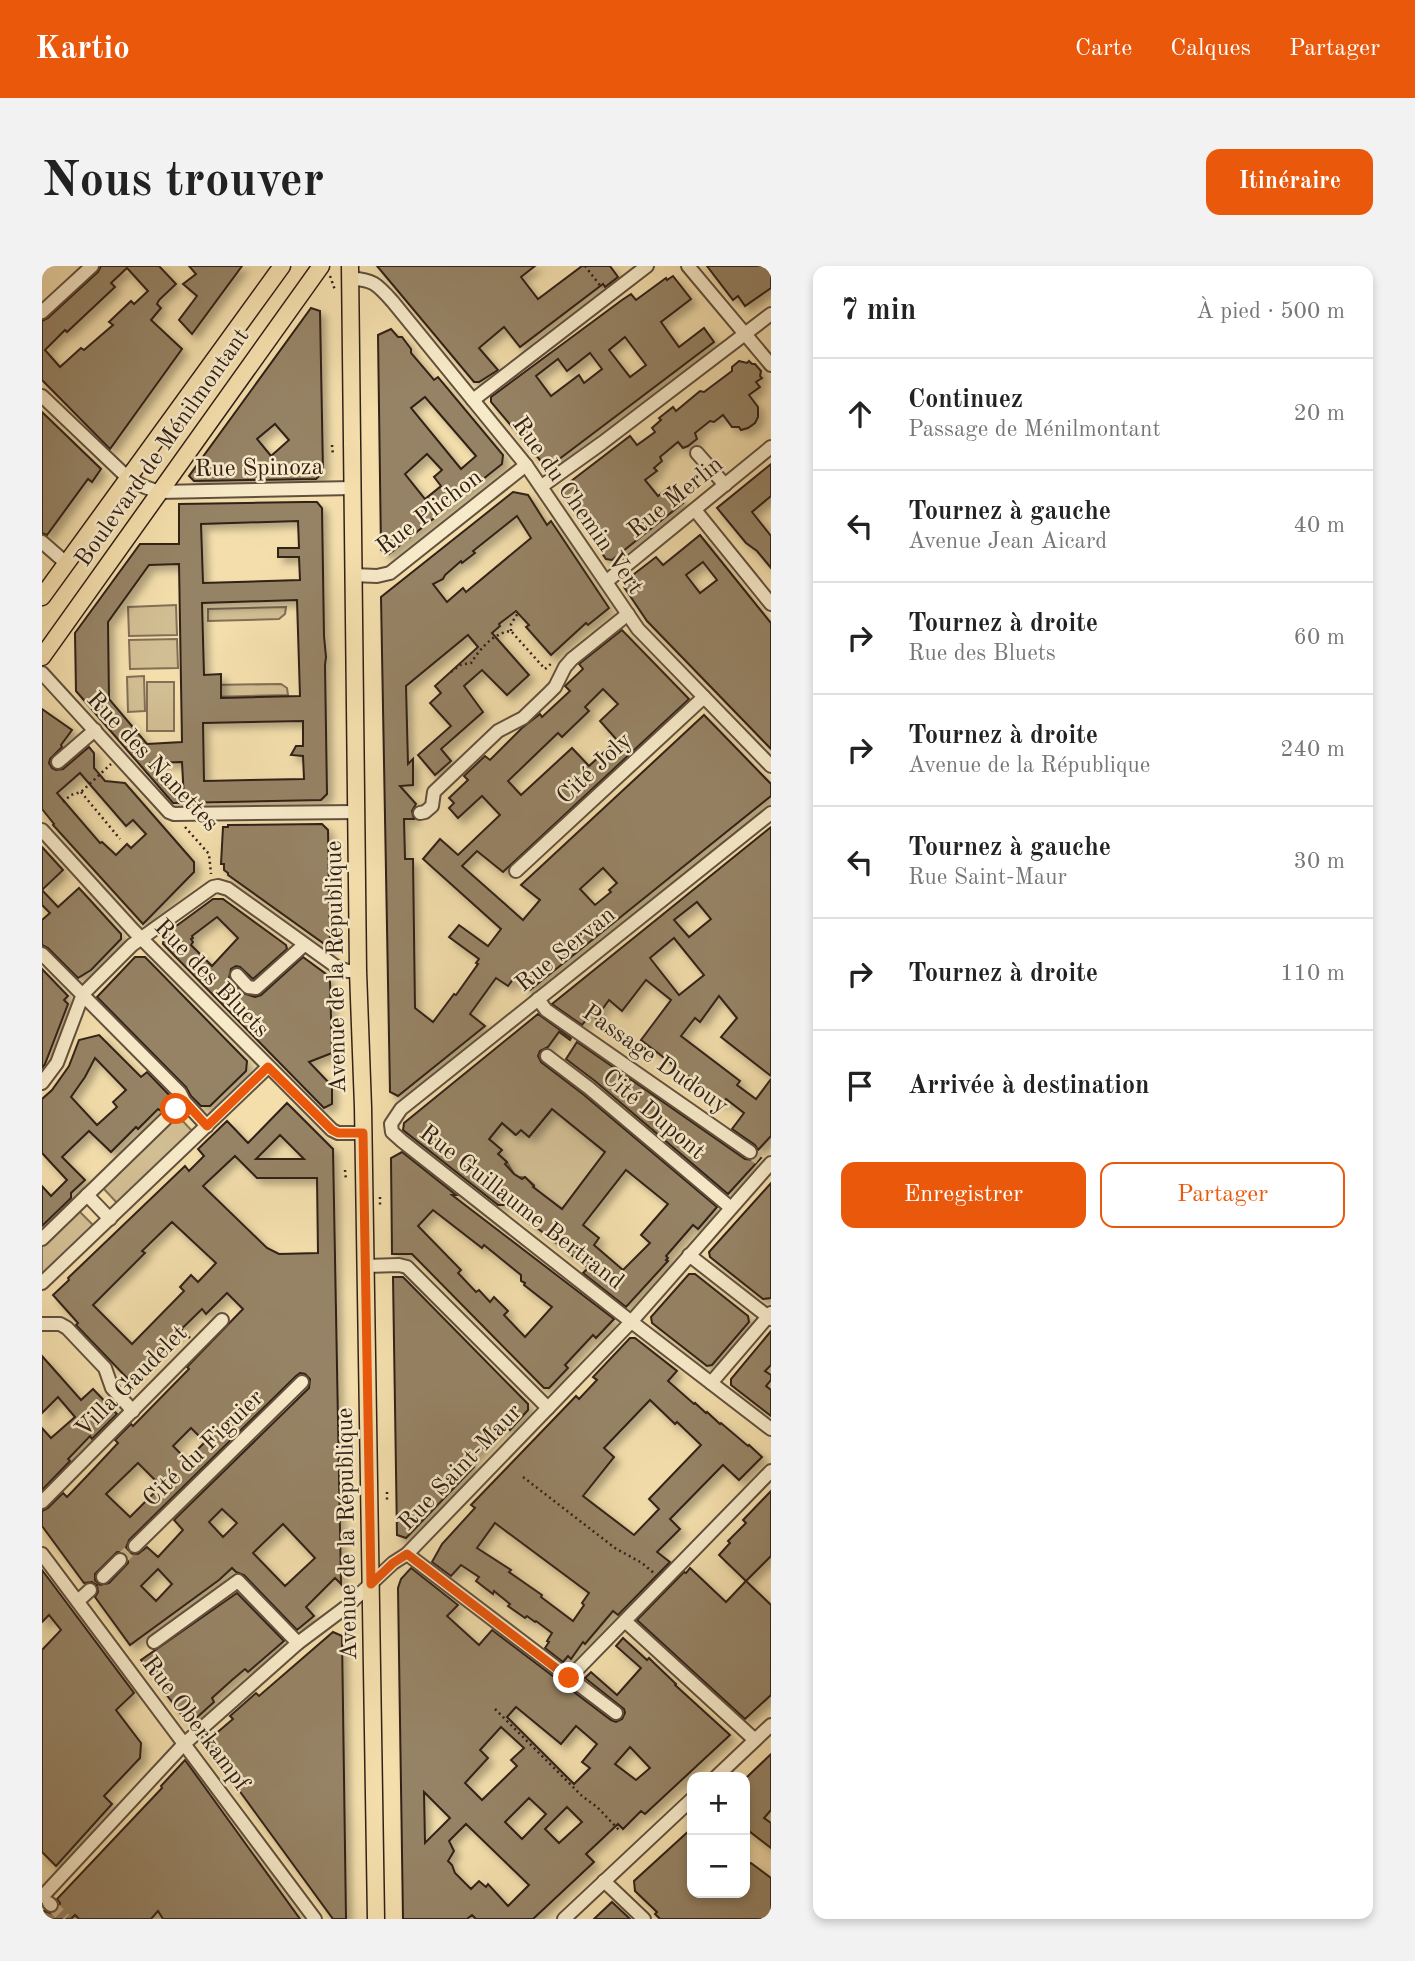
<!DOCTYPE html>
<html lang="fr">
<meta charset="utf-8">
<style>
body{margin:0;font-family:"Old Standard TT",serif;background:#f2f2f2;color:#222}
.controls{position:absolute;right:21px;bottom:21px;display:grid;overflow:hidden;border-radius:14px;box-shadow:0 4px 10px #0003}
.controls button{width:63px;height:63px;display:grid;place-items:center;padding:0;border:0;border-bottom:2px solid #e0e0e0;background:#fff;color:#222;font:35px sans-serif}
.stop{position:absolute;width:21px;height:21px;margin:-16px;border:5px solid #ea580c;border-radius:50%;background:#fff}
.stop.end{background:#ea580c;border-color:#fff;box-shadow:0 2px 7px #0008}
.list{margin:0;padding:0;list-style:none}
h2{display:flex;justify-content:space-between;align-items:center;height:91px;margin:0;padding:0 28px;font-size:30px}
h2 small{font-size:23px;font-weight:400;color:#767676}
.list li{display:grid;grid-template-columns:46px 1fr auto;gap:21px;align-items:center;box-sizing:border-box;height:112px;padding:0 28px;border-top:2px solid #e0e0e0}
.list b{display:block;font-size:26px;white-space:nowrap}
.list p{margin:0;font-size:23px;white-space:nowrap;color:#767676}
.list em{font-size:23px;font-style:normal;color:#767676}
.actions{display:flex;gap:14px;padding:21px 28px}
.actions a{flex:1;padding:16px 0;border:2px solid #ea580c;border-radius:14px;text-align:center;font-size:24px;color:#ea580c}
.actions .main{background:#ea580c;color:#fff}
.icon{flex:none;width:38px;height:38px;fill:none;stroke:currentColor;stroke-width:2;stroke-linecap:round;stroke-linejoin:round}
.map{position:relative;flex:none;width:729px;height:1653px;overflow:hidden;border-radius:14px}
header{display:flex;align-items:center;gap:42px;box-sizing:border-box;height:98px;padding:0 35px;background:#ea580c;color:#fff}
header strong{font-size:33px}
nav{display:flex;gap:38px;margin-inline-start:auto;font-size:24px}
.intro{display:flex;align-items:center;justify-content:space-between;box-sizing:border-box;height:168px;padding:0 42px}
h1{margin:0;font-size:49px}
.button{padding:18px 32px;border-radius:14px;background:#ea580c;color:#fff;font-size:24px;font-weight:700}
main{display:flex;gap:42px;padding:0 42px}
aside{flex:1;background:#fff;border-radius:14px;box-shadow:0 4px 10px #0003}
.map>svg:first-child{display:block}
.green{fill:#d2be93;stroke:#826f56;stroke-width:2}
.building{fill:#968365;stroke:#322018;stroke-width:2;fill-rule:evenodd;filter:url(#shadow)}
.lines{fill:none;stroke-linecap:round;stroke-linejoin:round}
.minor-tunnel{stroke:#ccb88e;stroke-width:12;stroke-dasharray:12 6;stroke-linecap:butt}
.minor-casing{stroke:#62503d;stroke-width:16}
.major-casing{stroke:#322018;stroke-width:19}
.path{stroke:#322018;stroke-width:2.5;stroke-dasharray:2 3.5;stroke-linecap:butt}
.minor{stroke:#f7eac9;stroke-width:12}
.major{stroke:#f3deac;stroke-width:16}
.route{stroke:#ea580c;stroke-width:9}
.labels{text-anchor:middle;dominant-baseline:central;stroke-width:5;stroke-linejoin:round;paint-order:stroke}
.street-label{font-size:24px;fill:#322018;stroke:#f7eac9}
</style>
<header>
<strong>Kartio</strong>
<nav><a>Carte</a><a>Calques</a><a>Partager</a></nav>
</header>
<div class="intro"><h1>Nous trouver</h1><a class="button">Itinéraire</a></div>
<main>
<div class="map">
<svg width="729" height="1653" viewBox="0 0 729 1653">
<defs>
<filter id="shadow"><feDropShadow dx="5.5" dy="5.5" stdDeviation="3.5" flood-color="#0004"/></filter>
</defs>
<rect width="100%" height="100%" fill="#f3deac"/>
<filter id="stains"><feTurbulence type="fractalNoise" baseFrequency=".00286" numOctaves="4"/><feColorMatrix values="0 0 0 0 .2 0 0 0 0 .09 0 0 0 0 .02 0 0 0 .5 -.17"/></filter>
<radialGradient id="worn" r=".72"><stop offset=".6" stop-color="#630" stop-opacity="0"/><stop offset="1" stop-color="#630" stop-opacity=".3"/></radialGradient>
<!-- green -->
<g class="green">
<polygon points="134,339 135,369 87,370 86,341"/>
<polygon points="244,341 243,348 237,353 166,355 166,343"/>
<polygon points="135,373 136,402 88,403 87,374"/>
<polygon points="102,410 103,445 86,446 85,411"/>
<rect x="105" y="416" width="27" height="49"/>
<polygon points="239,418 245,422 246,429 167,431 167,419"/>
<polygon points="510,843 563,886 520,943 491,921 492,919 483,911 477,911 472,908 465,896 456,888 459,884 447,873 460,857 473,869 479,864 487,870"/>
<polygon points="135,849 153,868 77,939 60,921"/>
<polygon points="36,944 54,962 3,1010 0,1006 0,978"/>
</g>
<!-- building -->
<g class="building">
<path d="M59 0H117L134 18 117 34 115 38 119 42 109 54 140 83 68 183 0 114V55L6 52 56 6ZM85 2 106 25 92 38 89 35 67 56 71 59 42 84 39 82 18 101 3 84 23 64 25 66 73 21 69 17Z"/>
<polygon points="147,0 200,0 150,68 137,54 155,30 141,18 154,8"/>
<polygon points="335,0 493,0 479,11 496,33 540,0 568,0 576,11 563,21 561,18 478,81 462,61 437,82 456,104 437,116 432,116"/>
<polygon points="665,0 729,0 729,22 703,40 696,30 691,34"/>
<path d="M631 10 649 33 619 56 637 81 662 62 672 76 508 200H503L449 136V131L580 34 589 28 594 34 624 12 625 14ZM583 71 604 99 588 111 567 84ZM548 87 560 103 542 117 537 109 509 130 494 110 516 93 525 105Z"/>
<path d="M269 42 278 45 281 206 274 213 152 215 147 210ZM233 158 247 174 229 190 215 173Z"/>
<path d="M349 63 356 71H360L369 83V87L392 114 396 111 461 189 460 198 347 288 339 284 336 69ZM383 131 434 190 419 203 369 142ZM385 188 400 204 392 211 399 220 383 233 363 208Z"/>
<polygon points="697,95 705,97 707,95 710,98 713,98 719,105 718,110 720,112 714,116 718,121 707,129 716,141 716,151 713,157 706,162 699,164 697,161 690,161 681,149 672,156 668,155 653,167 655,173 646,180 641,182 636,176 618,191 620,195 612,202 615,205 603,214 616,230 628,221 641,237 570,294 564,293 552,276 556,273 534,239 530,243 519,226 520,222 588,170 595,179 613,166 610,162 619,154 617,152 631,141 634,145 658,125 662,126 690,105 690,101"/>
<polygon points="0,146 59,203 50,216 46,213 5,269 0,267"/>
<polygon points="729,198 729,230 710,246 729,270 729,302 715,285 704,277 675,242"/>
<path d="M471 226 486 229 505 259 509 255 567 342 546 359 544 357 509 389 484 361 487 359 474 345 457 358 458 360 450 367 487 409 465 429 440 404 422 420 441 446 399 483 409 495 393 509 376 489 409 460 388 437 399 427 393 420 436 381 426 369 364 420 366 498 371 493V519L358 520 374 538 370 545 372 553H362L363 593H371L373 742 391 756 412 728 414 729 436 698 434 697 437 693 407 671 417 659 446 680 459 663 381 593 398 573 416 589 458 549 440 530 416 552 407 542 412 537 407 532 426 514 422 510 443 490 448 494 480 462 498 448 500 451 528 425 523 420 541 403 537 398 580 364 647 433 461 606 435 585 420 600 481 654 498 634 479 619 662 449 729 518V530L488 724 472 712 466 720 454 712 428 748 443 760 356 830 348 826 339 331ZM475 250 489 272 424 326 421 322 405 336 391 318 401 313 403 309 419 295 420 297 433 287 431 285ZM561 423 576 438 558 455 575 474 547 500 530 482 479 529 466 515 516 467 520 471 547 445 543 441ZM561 602 575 617 567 624 569 626 553 639 538 623Z"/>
<path d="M263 236H275L280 242 282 370 284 391 283 399 285 528 279 534 131 537 34 425 33 367 98 278H137V238ZM256 255 257 282H236V291H257L258 314 161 317 159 258ZM137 298 140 476 105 478 67 433 66 356 107 299ZM255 334 258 430 179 432V408L162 409 160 337ZM261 455V480H254L249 489 261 490 262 513 162 515 161 457ZM140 496 142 534 109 497Z"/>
<path d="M658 269 729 357V483L605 355 582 321 583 315 614 291 621 299ZM661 296 675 314 658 327 644 309Z"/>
<path d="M0 443 30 464 19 479 20 481 8 493 7 497 10 502 14 504 21 503 47 481 52 487V502L63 515 83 517 152 596V606L101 658 11 559 12 558 0 543ZM38 507 84 560 91 554 104 568 89 582 85 578 74 589 60 576 58 577 15 527Z"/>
<polygon points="280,558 286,564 288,682 186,609 186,607 182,604 182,598 179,598 181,561 186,561 186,559"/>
<path d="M729 561V810L679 771 695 752 677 730 658 756 653 752 639 770 698 815 695 819 714 833 729 813V870L716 884 713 879 690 863 702 847 684 833 681 837 599 774 629 734 604 714 580 745 567 734 554 752 549 748 540 759 510 738ZM655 636 669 653 647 671 632 654ZM632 672 662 709 637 729 608 692Z"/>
<polygon points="0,581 21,604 0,624"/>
<polygon points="37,622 79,668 79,673 49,704 36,712 6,682 0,679 0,654 8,647 0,639 0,624 16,641"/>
<path d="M171 633H181L244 679 245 683 211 713 198 701 194 700 189 703 187 712 200 727 213 731 219 729 261 691 284 708 288 716 290 787 267 796 290 820V838L282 842 121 678 122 669ZM175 651 196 672 170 700 149 679 151 676 149 673 151 672 150 670Z"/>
<polygon points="93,691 103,691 205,795 204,805 168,840 159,840 149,830 144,821 55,731"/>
<polygon points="0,703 26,730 22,734 26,738 3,798 0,802"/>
<path d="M496 748 529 772 528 774 517 766 506 781 498 785 496 790 499 796 542 829 675 941 656 963 651 959 624 990 626 992 624 994 626 995 584 1041 541 1007 546 1002 471 943 465 939H456L361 864 362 857ZM510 843 563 886 520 943 491 921 492 920 483 911 480 913 472 908 463 898 465 896 456 888 460 884 447 873 460 857 474 869 479 864 487 871ZM584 904 626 938 599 969 608 977 581 1004 552 979 557 972 541 959Z"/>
<path d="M57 769 99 811 105 806 131 833 119 845 116 843 96 863 94 861 69 886 47 865 20 891 43 914 29 927V932L0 960V920L9 930 25 914 0 887V833L10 824 27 800 37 774ZM53 792 84 824 71 836 75 841 55 859 29 831 43 811Z"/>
<polygon points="535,776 703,893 711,894 716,890 719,892 686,928 553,815 524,793"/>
<path d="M245 837 291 883 299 1318 293 1312 264 1341 272 1350 255 1364 202 1309 194 1306 190 1302 177 1314 88 1379 53 1331 56 1326 55 1319 50 1316 42 1317 0 1260V1245L6 1242 21 1227 25 1231 46 1209 76 1177 73 1174 89 1158 91 1160 147 1103 145 1101 201 1043 185 1027 164 1048 160 1043 87 1114 34 1059 36 1057 11 1029 27 1014 26 1012 143 900 147 905 162 890 156 883 185 855 206 877ZM238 869 262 893H214ZM193 890 215 912H275L276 987 237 988 225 982 161 920ZM130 956 174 997 156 1016 149 1009 138 1021 142 1025 90 1078 51 1039 103 987 100 985ZM258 1107 263 1108 268 1113 267 1122 132 1254 141 1264 116 1291 105 1281 96 1288 87 1287 84 1282 87 1274 254 1110ZM149 1162 163 1176 145 1194 131 1180ZM96 1197 119 1220 88 1251 64 1228ZM180 1243 195 1257 181 1271 167 1256ZM241 1258 273 1292 243 1320 211 1287ZM75 1286 84 1287 86 1291V1297L67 1317 58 1319 53 1314V1308ZM116 1303 130 1318 114 1335 99 1320Z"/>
<path d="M360 886 414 929H410L572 1053 554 1072 551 1069 523 1099 526 1102 507 1122H502L370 988H350L349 892ZM391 944 440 982 442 979 474 1005 479 1009V1015L483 1017 482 1019 510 1041 483 1071 462 1049 466 1045 452 1031 448 1036 437 1024 434 1026 416 1007 419 1004 376 960Z"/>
<polygon points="729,917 729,1032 721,1033 668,991 667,986"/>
<polygon points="647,1008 653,1008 706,1050 707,1056 670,1099 665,1100 610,1057 609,1051"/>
<polygon points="351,1011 361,1011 486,1138 486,1144 468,1164 463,1159 427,1196 432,1201 364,1272 355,1269"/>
<polygon points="729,1065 729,1099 723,1105 729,1109 729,1114 724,1120 729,1124 729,1150 689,1119 689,1113"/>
<path d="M588 1072H593L635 1105 626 1115 652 1138 653 1137 664 1147 665 1146 678 1158 679 1157 706 1180 707 1179 720 1191 697 1214 681 1199 628 1253 638 1263 615 1286 628 1296 576 1349 571 1345 543 1378 541 1376 529 1393 526 1390 521 1396 503 1382 507 1376 505 1375 510 1367 494 1355 493 1356 485 1350 483 1352 466 1340 468 1338 452 1325 451 1328 434 1315 437 1311 419 1299 409 1310 390 1296 400 1278 433 1242 429 1239 534 1130 537 1133 555 1114 551 1111ZM608 1134 633 1158 635 1156 659 1179 607 1233 617 1243 592 1269 541 1230 572 1191 562 1182ZM453 1257 547 1327 540 1337 542 1339 531 1355 499 1331 500 1329 467 1306 469 1304 435 1282Z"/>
<polygon points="0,1090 39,1134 51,1123 75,1148 50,1173 48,1170 26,1193 28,1195 0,1224 0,1162 9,1172 33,1151 16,1131 0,1147"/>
<polygon points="729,1225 729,1290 704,1315 677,1289 688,1277 686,1275 704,1257 701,1254"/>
<path d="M369 1302 416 1339 405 1350 437 1379 450 1364 569 1454 574 1456 580 1453 583 1447 582 1443 543 1412 549 1406 575 1429 599 1402 574 1380 581 1372 605 1394 607 1392 613 1398 634 1418 633 1419 688 1469 603 1548 599 1545 581 1563 576 1558 544 1588 552 1596 491 1653H434L430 1649 425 1653H361L356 1322 359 1313ZM474 1441 519 1478 534 1460 555 1478 540 1496 548 1502 532 1518 465 1451ZM459 1461 482 1482 469 1494 475 1500 440 1534 423 1517 446 1492 438 1484ZM588 1481 608 1502 594 1514 573 1498ZM382 1526 408 1552 383 1577ZM487 1532 504 1548 480 1573 463 1556ZM525 1541 540 1556 517 1577 503 1563ZM424 1558 487 1619 466 1640 446 1618 444 1621 437 1615 429 1623 413 1607 410 1599 406 1595 412 1585 407 1575Z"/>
<polygon points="648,1302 684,1336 704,1315 729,1339 729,1429 703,1453 595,1354 642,1306 644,1307"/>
<polygon points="0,1304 92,1427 74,1444 99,1477 98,1492 62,1530 70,1538 14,1600 0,1586 0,1384 19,1364 7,1349 0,1356"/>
<polygon points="195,1327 242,1375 206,1406 203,1403 190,1414 170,1432 172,1436 150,1456 144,1455 99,1394"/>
<polygon points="291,1366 300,1370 304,1653 291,1653 199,1527 163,1481 164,1476 191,1453 188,1450 214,1427 217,1430"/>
<polygon points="729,1488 729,1544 722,1552 729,1557 729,1582 703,1562 703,1513"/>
<polygon points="143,1494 258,1653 121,1653 116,1645 109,1653 37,1653 33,1649 29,1653 0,1653 0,1647 2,1645 11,1648 16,1645 18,1637 15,1633 120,1522 119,1520"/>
<polygon points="650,1562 650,1627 703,1627 703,1602 709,1597 729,1612 729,1653 618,1653 613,1648 615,1646 593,1625 592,1615"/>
<polygon points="570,1636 588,1653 552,1653"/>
</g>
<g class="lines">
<!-- minor-tunnel -->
<g class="minor-tunnel">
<polyline points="708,886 717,893"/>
<polyline points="78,1294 93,1280"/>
<polyline points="9,1639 23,1653"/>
</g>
<defs>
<g id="minor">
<polyline points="646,0 729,99"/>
<path d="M307 13C330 12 336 19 351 36L484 199 596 363 729 500"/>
<polyline points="0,46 50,0"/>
<polyline points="0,130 86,212 103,221 117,226 310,222"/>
<polyline points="431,134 605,0"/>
<polyline points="655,187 683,219"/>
<polyline points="500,220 560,177 729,48"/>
<polyline points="653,244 729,338"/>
<polyline points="0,276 24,297"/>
<polyline points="311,309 335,310 348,307 484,199"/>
<polyline points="565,315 729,181"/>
<polyline points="0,407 127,546 132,548 314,546"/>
<polyline points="16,496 53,464"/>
<polyline points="378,547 383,546 390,540 392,526 456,465 481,452 507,427 513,421 523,401 530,393 586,348"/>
<polyline points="729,547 359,843 349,858 350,866 360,875 578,1047 729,1163"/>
<polyline points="0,564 92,665 290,864 296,867 321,867"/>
<polyline points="474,605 662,431"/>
<polyline points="0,688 138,827 142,835 165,860"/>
<polyline points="195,709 206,721 214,722 262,679"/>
<polyline points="496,733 504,744 708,886"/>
<polyline points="505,790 547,822 689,942"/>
<polyline points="0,817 15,797 41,728 90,679 171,621 176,620 186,623 296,702 306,705 316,705"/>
<polyline points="45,929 68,953"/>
<polyline points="0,973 142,835"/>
<polyline points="647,989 729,1053"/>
<polyline points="324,1000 357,999 365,1001 506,1142"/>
<polyline points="0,1017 226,801"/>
<polyline points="0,1058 18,1058 25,1062 63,1102 70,1122 91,1145"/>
<polyline points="669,1117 729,1047"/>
<polyline points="0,1236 180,1054"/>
<polyline points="93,1280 260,1116"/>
<polyline points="0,1288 273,1653"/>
<polyline points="365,1288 574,1447"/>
<polyline points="61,1311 78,1294"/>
<polyline points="36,1335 48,1324"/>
<polyline points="583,1355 713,1474"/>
<polyline points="112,1376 196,1315 256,1377"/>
<polyline points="527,1412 729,1205"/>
<polyline points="674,1511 729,1459"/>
<polyline points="562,1615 602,1653"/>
<polyline points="0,1631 142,1478 256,1377 304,1341 351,1297 365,1288 589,1056 729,897"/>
<polyline points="7,1637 9,1639"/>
<polyline points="522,1653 650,1533"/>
</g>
<g id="major">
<polyline points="308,0 316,705 321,841 334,1653"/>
<polyline points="0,331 240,0"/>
<polyline points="0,391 279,0"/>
</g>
</defs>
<!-- minor casing -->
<use href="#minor" class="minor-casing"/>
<!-- major casing -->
<use href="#major" class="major-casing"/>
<!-- path -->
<g class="path">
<polyline points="543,0 560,22"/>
<polyline points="288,10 293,24"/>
<polyline points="290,179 291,189"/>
<polyline points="469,365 469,358 476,347"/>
<path d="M409 406 418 399 429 397C438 383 451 367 469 365L503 403 510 397"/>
<polyline points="39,526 78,573"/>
<polyline points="21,536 29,529 39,526 69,498"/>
<polyline points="143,561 167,588 169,608"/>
<polyline points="303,904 304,914"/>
<polyline points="338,931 338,940"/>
<polyline points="139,1063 148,1072"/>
<polyline points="481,1211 573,1282 600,1297 613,1308"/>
<polyline points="345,1226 345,1235"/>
<polyline points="453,1443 540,1530 555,1541 578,1565"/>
</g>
<!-- minor -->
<use href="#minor" class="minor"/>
<!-- major -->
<use href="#major" class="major"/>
</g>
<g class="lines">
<!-- route -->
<polyline class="route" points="134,843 142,835 165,860 226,801 290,864 296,867 321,867 329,1318 351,1297 365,1288 527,1412"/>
</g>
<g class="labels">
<!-- street labels -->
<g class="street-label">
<text transform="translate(121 182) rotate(-55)">Boulevard de Ménilmontant</text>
<text transform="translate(217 203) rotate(-1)">Rue Spinoza</text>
<text transform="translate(634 232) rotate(-39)">Rue Merlin</text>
<text transform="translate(535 240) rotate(55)">Rue du Chemin Vert</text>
<text transform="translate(388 247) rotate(-37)">Rue Plichon</text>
<text transform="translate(110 496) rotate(47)">Rue des Nanettes</text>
<text transform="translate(553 503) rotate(-43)">Cité Joly</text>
<text transform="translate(524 684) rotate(-39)">Rue Servan</text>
<text transform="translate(295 701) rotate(-91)">Avenue de la République</text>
<text transform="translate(169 713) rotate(46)">Rue des Bluets</text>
<text transform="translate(613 794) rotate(35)">Passage Dudouy</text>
<text transform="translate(611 849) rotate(40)">Cité Dupont</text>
<text transform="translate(479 942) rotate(38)">Rue Guillaume Bertrand</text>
<text transform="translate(90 1116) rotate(-45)">Villa Gaudelet</text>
<text transform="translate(162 1183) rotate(-44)">Cité du Figuier</text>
<text transform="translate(419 1202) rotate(-46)">Rue Saint-Maur</text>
<text transform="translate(306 1268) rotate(-91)">Avenue de la République</text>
<text transform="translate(153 1458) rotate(53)">Rue Oberkampf</text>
</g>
</g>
<rect width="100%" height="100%" filter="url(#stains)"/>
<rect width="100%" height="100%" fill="url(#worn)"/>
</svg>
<div class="controls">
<button>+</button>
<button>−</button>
</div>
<div class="stop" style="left:134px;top:843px"></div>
<div class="stop end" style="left:527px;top:1412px"></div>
</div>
<aside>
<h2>7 min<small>À pied · 500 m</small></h2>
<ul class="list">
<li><svg class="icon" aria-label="ahead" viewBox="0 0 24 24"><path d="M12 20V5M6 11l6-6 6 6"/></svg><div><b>Continuez</b><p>Passage de Ménilmontant</p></div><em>20 m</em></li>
<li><svg class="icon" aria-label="left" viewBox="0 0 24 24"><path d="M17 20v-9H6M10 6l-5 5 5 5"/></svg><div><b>Tournez à gauche</b><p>Avenue Jean Aicard</p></div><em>40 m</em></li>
<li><svg class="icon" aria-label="right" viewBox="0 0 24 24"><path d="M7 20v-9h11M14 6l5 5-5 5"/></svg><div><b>Tournez à droite</b><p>Rue des Bluets</p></div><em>60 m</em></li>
<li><svg class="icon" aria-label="right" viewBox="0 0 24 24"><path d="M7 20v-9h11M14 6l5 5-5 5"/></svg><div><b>Tournez à droite</b><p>Avenue de la République</p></div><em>240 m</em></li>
<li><svg class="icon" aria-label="left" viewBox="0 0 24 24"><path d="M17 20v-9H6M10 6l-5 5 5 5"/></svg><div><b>Tournez à gauche</b><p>Rue Saint-Maur</p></div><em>30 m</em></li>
<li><svg class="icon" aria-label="right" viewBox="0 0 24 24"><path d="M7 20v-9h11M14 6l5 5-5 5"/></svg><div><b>Tournez à droite</b></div><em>110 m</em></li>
<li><svg class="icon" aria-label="arrive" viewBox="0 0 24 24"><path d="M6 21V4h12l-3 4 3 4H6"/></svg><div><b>Arrivée à destination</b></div></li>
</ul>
<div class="actions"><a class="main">Enregistrer</a><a>Partager</a></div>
</aside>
</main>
